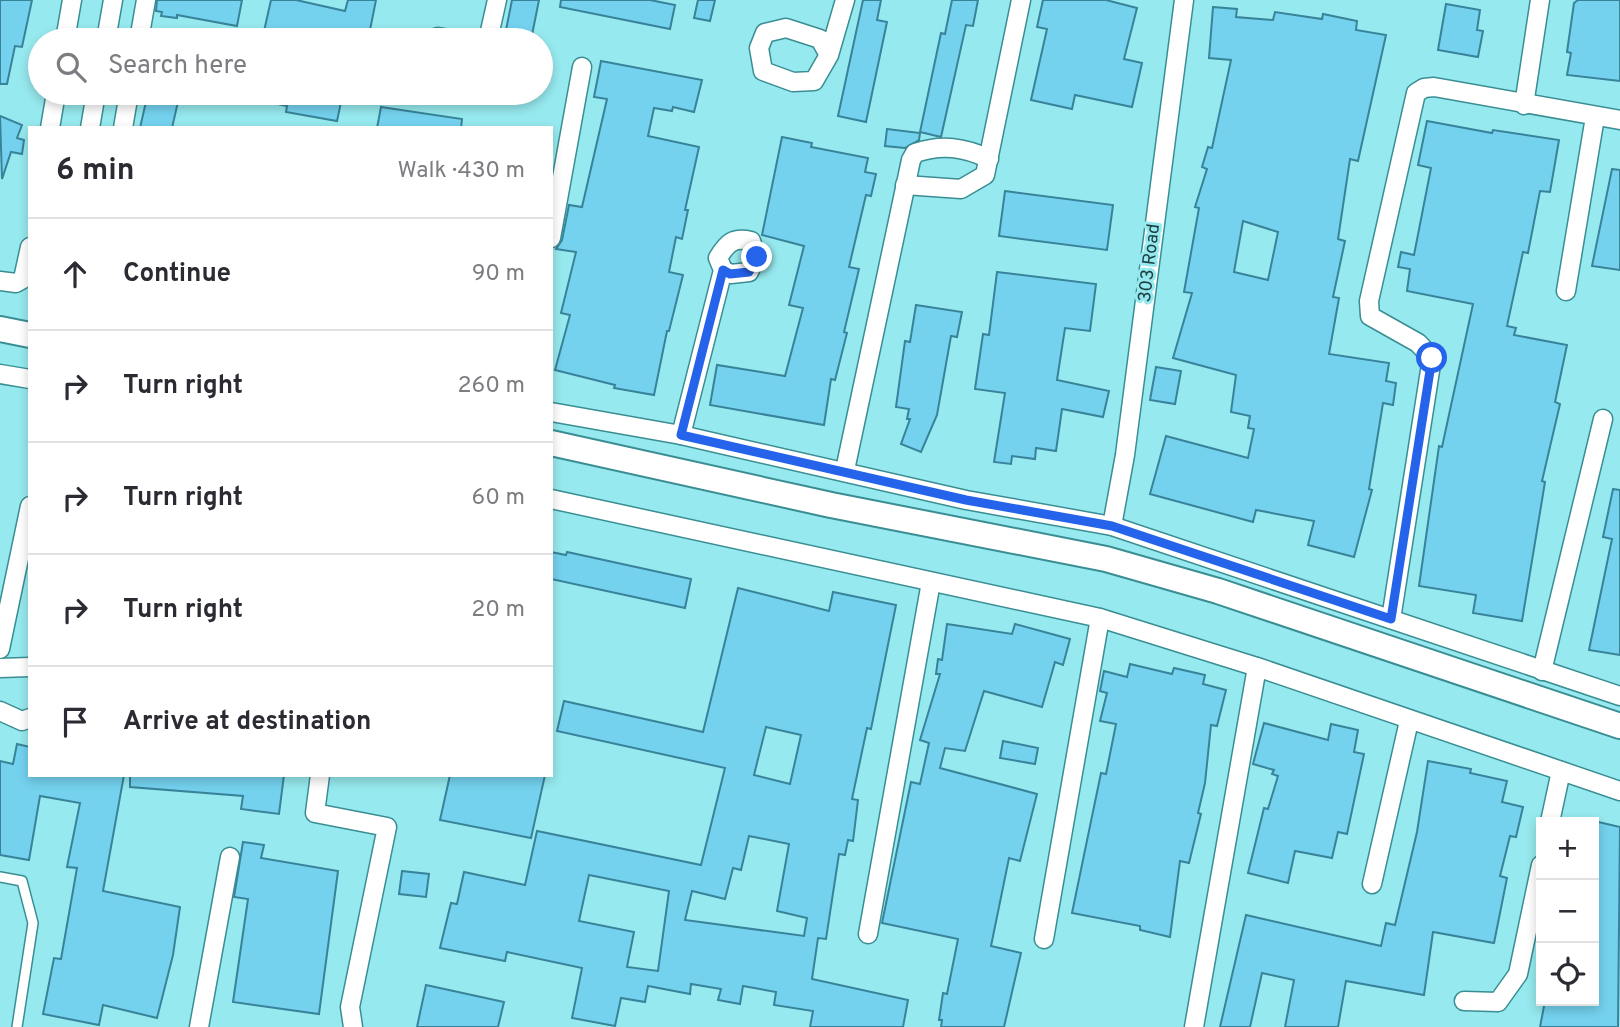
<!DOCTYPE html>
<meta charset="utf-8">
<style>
body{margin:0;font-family:Overpass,sans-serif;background:#f2f2f3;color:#2b2b33}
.controls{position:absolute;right:21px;bottom:21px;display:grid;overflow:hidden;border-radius:0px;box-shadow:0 4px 10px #0003}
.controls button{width:63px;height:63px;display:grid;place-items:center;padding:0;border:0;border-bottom:2px solid #e1e1e2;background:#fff;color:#2b2b33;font:35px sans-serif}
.stop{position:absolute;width:21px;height:21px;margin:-16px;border:5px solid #2563eb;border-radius:50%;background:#fff}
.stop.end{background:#2563eb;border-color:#fff;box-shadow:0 2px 7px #0008}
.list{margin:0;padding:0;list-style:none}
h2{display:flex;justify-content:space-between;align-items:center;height:91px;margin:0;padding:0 28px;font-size:30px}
h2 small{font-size:23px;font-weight:400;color:#7c7c81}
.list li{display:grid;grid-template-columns:46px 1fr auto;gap:21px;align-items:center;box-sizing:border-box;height:112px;padding:0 28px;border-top:2px solid #e1e1e2}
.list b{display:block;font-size:26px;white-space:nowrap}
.list em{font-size:23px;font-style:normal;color:#7c7c81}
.icon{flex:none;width:38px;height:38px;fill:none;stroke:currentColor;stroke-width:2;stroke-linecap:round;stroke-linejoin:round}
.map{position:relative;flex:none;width:1620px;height:1027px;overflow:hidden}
.search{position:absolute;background:#fff;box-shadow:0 4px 10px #0003;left:28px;top:28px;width:525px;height:77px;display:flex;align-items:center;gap:18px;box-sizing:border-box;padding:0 24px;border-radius:38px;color:#7c7c81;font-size:26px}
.panel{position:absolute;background:#fff;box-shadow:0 4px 10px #0003;left:28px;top:126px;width:525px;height:651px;border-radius:0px}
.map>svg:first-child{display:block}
.building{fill:#74d2ef;stroke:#388399;stroke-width:2;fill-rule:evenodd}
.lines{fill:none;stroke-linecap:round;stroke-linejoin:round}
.lane-casing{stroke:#3a8e93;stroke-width:12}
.street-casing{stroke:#3a8e93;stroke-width:21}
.secondary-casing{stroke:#3a8e93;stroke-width:28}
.lane{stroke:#fff;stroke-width:9}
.street{stroke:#fff;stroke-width:18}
.secondary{stroke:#fff;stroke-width:24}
.route{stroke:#2563eb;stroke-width:9}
.labels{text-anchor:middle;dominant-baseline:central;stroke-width:6;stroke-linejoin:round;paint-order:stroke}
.street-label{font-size:18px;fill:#1c3f41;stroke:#96e9ee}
</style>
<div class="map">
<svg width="1620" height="1027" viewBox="0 0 1620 1027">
<rect width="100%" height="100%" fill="#96e9ee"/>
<!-- building -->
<g class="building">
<polygon points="0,0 32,0 22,47 15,46 7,84 0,84"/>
<polygon points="157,0 242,0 237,26 177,15 177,18 161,16 162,12 156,11"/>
<polygon points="271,0 296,0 345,11 348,0 376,0 368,40 262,40"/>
<polygon points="512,0 539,0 531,40 504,40"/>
<polygon points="561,0 650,0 675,5 670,29 560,7"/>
<polygon points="698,0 715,0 710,21 694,18"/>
<polygon points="863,0 881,0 877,20 887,22 866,122 838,116"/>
<polygon points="952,0 978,0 973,26 966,25 941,137 920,132 941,33 945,34"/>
<polygon points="1043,0 1106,0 1137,8 1124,59 1142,63 1132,107 1075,95 1072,109 1031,100 1047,29 1037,27"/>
<polygon points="1578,0 1620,0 1620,81 1567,75 1571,53 1567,52 1574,3"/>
<polygon points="1446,4 1480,10 1477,30 1483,31 1478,57 1438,50"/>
<path d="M1213 7 1237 9 1236 17 1273 20 1275 12 1322 19 1323 14 1357 21 1356 30 1386 35 1358 161 1350 159 1338 239 1345 241 1333 297 1339 298 1329 354 1389 363 1386 381 1396 383 1393 405 1383 403 1369 489 1372 490 1354 557 1308 545 1314 521 1256 510 1253 522 1150 494 1166 436 1248 458 1254 429 1248 428 1250 416 1231 412 1236 375 1173 358 1192 293 1184 292 1199 208 1195 207 1207 169 1202 167 1208 147 1212 148 1231 60 1209 58ZM1243 221 1278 232 1268 280 1234 272Z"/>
<polygon points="601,61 702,80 694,112 673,107 672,111 654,108 648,136 699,147 685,210 688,210 682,239 676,237 669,272 683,275 669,331 667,331 654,395 614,388 615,385 555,370 570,315 561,313 576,252 556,249 562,240 569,205 582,207 607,99 594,97"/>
<polygon points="148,93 180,93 172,128 140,128"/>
<polygon points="259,93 333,93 331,100 341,102 337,121 286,112 287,106 259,100"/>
<polygon points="381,107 462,119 461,128 377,128"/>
<polygon points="0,116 22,125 17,138 24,140 22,154 11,152 2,179"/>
<polygon points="1427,121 1492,133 1493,130 1559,140 1550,192 1540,191 1528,253 1523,252 1507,326 1516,328 1514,335 1567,345 1555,402 1560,404 1542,481 1545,482 1522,621 1473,613 1476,595 1419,586 1439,446 1442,447 1473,304 1407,291 1410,269 1398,267 1401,252 1414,255 1431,168 1418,165"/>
<polygon points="887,129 920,133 919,140 905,148 885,146"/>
<polygon points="782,137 812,143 811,147 868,158 865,172 876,174 871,196 866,195 849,267 859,269 844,332 847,333 835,380 831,379 824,425 710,405 717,365 785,376 803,308 789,305 804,246 762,235"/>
<polygon points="1612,169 1620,170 1620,270 1592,266"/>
<polygon points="1005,191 1113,205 1107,250 999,236"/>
<polygon points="997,272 1096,284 1090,331 1065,328 1057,380 1109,391 1103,417 1062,409 1056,451 1036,448 1035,459 1012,456 1011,464 994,462 1005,393 975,389 983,334 989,335"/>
<polygon points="916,305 962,312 957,337 951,336 937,415 921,452 901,444 910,419 907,419 909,409 896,407 905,341 910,342"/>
<polygon points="1156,367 1181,371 1175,404 1150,400"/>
<polygon points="1613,489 1620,490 1620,655 1589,650 1612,539 1603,537"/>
<polygon points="551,552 566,555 567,552 691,579 685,608 551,579"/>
<path d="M738 588 829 611 833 592 896 605 871 729 867 728 852 799 858 800 853 841 848 840 845 855 839 854 826 939 818 938 812 979 908 1000 903 1027H810L813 1011 774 1005 776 992 743 986 740 1004 718 1000 721 989 691 984 690 994 648 986 645 1002 621 998 615 1026 572 1018 582 968 507 952 505 961 440 948 451 903 457 904 464 872 525 885 537 831 701 865 725 768 557 731 564 701 703 732ZM766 727 801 735 790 784 754 775ZM749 836 789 844 777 911 807 918 804 936 685 920 692 891 725 899 733 868 741 870ZM589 875 669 891 658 971 627 967 634 932 579 921Z"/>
<polygon points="947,624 1012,634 1015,624 1070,639 1063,665 1055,662 1042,707 984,691 965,751 945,748 940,768 1037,794 1020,861 1009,858 991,946 1021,953 1004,1027 941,1027 942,1020 939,1020 943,993 947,994 958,939 882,923 911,782 920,784 929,743 920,740 940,674 936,674 938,659 942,660"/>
<polygon points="1130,664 1172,674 1174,668 1205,675 1203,684 1226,690 1217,726 1211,725 1205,783 1198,813 1201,814 1189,863 1180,861 1170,937 1140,930 1140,926 1072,913 1101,773 1106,774 1116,724 1100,721 1107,693 1100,691 1104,671 1127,677"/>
<polygon points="1264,723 1328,740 1331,724 1358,730 1354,752 1364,754 1347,834 1338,832 1332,858 1295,851 1288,883 1248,873 1264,808 1268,809 1278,776 1272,774 1274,770 1253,764"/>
<polygon points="1003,741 1038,748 1035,764 1000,758"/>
<polygon points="17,744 30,747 30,775 124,775 103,891 180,907 173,955 157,1018 103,1005 99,1025 43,1014 54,958 61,959 77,868 67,867 80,803 40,796 29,860 0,855 0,761 13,764"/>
<polygon points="1428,761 1471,769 1470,773 1507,781 1502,802 1523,807 1516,837 1510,836 1500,876 1507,878 1494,943 1433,932 1424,995 1346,981 1338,1027 1285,1027 1294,980 1262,973 1250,1027 1220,1027 1246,915 1381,946 1386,923 1395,925 1417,832"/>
<polygon points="130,775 284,775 279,814 241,809 243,796 130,787"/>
<polygon points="450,775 545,775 531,838 440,820"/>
<polygon points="1594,821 1620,827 1618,1027 1540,1027 1545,1001 1594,1001"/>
<polygon points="243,842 264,845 261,858 338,871 319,1014 233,1002 248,899 234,897"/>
<polygon points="402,871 429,874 426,897 399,894"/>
<polygon points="426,985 504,1002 498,1027 417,1027"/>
</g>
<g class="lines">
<defs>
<polyline id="lane" points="0,877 22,881 33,923 17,1027"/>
<g id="street">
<polyline points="65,40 72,0"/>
<polyline points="106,40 113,0"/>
<polyline points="139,40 146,0"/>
<polyline points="431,40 438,37 457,40"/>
<polyline points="488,40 497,0"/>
<polyline points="829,55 820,39 786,28 765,33 759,48 763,71 793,82 814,81 829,55 845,0"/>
<polyline points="1524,105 1540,0"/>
<polyline points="50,128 56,93"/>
<polyline points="90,128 96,93"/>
<polyline points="123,128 129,93"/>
<polyline points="905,185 961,189 985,175 1021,0"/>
<polyline points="551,238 582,67"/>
<polyline points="0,281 16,283 23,279 30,247"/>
<polyline points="1566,291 1595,117"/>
<polyline points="0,374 30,379"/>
<polyline points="551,412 681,435 966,500 1112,526 1620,696"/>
<path d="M681 435 723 270 718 258C727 243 733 237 751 241L756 257 749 272 731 274 723 270"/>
<path d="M845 470 911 160 915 153C942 144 964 147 989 159"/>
<polyline points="551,499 1100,618 1257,667 1620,791"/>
<polyline points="1112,526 1125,455 1184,0"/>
<polyline points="1391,619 1432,358 1418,343 1370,316 1369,301 1416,93 1424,88 1434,87 1620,120"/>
<polyline points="0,649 30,506"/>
<polyline points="0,668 30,667"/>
<polyline points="1542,671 1603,419"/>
<polyline points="0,711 22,721 30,718"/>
<polyline points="320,775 315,813 387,827 350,1007 353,1027"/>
<polyline points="1550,822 1561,771"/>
<polyline points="1372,884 1409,721"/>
<polyline points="868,934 931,582"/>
<polyline points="1044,939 1100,618"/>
<polyline points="1464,1001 1498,1002 1518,974 1541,865"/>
<polyline points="199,1027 230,857"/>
<polyline points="1194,1027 1257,667"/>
</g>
<g id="secondary">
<polyline points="0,329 30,335"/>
<polyline points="551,443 831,505 1106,559 1218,591 1620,726"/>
</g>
</defs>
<!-- lane casing -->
<use href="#lane" class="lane-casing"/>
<!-- street casing -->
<use href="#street" class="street-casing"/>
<!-- secondary casing -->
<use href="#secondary" class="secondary-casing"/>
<!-- lane -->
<use href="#lane" class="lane"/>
<!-- street -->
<use href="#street" class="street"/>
<!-- secondary -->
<use href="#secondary" class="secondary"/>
</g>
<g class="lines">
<!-- route -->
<polyline class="route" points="757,257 749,272 730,274 723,270 681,435 966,500 1112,526 1391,619 1432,358"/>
</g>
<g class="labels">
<!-- street labels -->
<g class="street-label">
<text transform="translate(1150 263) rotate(-83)">303 Road</text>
</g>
</g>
</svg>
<div class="controls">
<button>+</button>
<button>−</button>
<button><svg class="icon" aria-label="locate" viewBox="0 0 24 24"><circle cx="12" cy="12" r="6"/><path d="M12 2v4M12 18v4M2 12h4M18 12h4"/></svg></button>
</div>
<div class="stop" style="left:1432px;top:358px"></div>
<div class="stop end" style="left:757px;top:257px"></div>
<div class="search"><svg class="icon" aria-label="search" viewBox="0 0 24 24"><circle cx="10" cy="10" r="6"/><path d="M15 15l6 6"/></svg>Search here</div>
<section class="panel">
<h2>6 min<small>Walk · 430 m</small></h2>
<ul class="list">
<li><svg class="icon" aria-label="ahead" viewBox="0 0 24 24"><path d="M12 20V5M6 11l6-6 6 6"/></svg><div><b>Continue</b></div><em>90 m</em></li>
<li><svg class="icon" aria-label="right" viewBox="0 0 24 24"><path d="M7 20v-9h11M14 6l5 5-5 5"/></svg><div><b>Turn right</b></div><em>260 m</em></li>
<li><svg class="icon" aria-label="right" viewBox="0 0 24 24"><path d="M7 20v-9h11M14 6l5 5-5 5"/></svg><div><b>Turn right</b></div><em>60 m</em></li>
<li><svg class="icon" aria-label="right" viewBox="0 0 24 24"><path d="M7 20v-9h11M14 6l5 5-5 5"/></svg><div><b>Turn right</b></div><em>20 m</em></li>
<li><svg class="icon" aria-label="arrive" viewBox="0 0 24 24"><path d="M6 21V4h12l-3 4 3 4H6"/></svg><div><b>Arrive at destination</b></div></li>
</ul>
</section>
</div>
